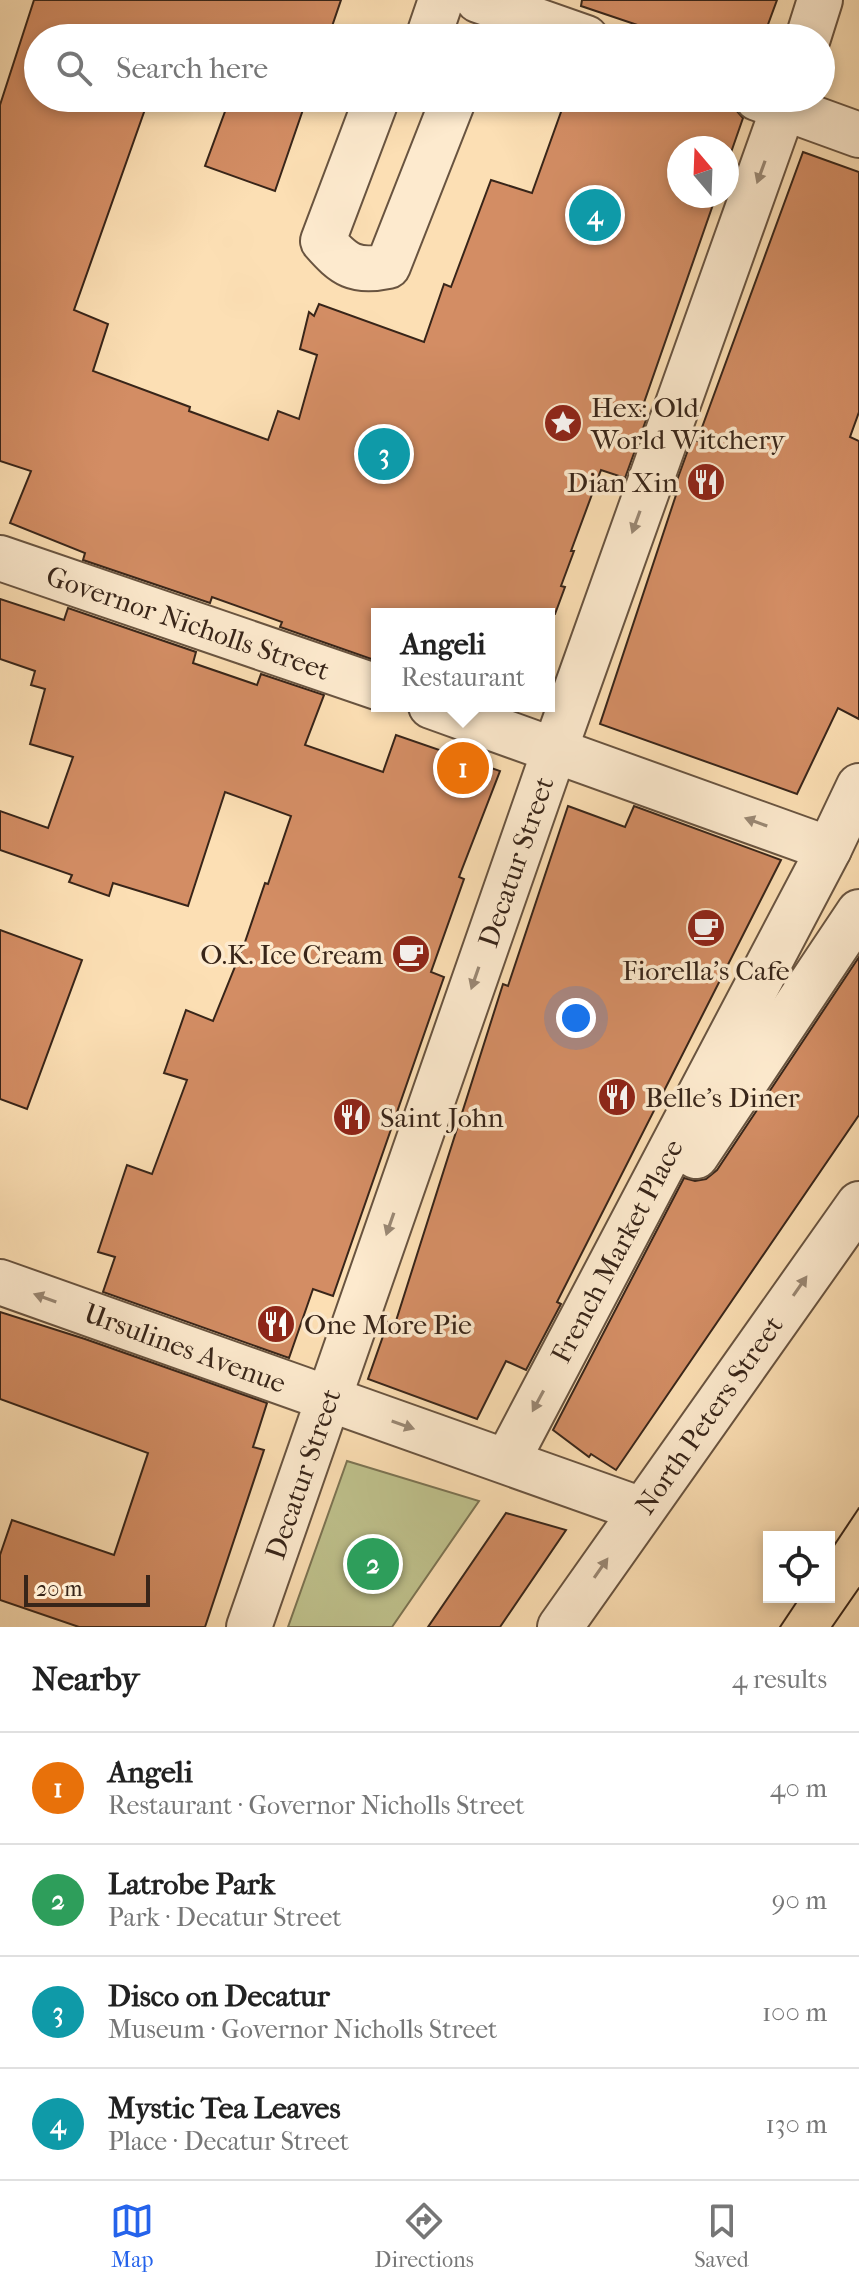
<!DOCTYPE html>
<meta charset="utf-8">
<style>
body{margin:0;font-family:"IM FELL French Canon",serif;background:#f6f6f6;color:#222}
.controls{position:absolute;right:24px;bottom:24px;display:grid;overflow:hidden;border-radius:0px;box-shadow:0 4px 12px #0003}
.controls button{width:72px;height:72px;display:grid;place-items:center;padding:0;border:0;border-bottom:2px solid #e0e0e0;background:#fff;color:#222;font:40px sans-serif}
.compass{position:absolute;left:667px;top:136px;width:72px;height:72px;border-radius:50%;background:#fff;box-shadow:0 4px 12px #0003;rotate:341deg}
.scale{position:absolute;left:24px;bottom:20px;width:126px;box-sizing:border-box;padding-left:8px;border:4px solid #382519;border-top:0;font-size:22px;line-height:28px;white-space:nowrap;color:#382519;-webkit-text-stroke:6px #fdeace;paint-order:stroke}
.you{position:absolute;left:576px;top:1018px;width:28px;height:28px;margin:-20px;border:6px solid #fff;border-radius:50%;background:#1a73e8;box-shadow:0 0 0 12px #1a73e833}
.badge{display:grid;place-items:center;width:52px;height:52px;border-radius:50%;background:#2563eb;color:#fff;font-size:26px;font-weight:700}
.pin{position:absolute;translate:-50% -50%;border:4px solid #fff;box-shadow:0 2px 8px #0006}
.popup{position:absolute;left:371px;top:608px;width:184px;height:104px;box-sizing:border-box;display:grid;place-content:center;border-radius:0px;background:#fff;filter:drop-shadow(0 2px 6px #0005);font-size:26px;white-space:nowrap;color:#767676}
.popup b{font-size:30px;color:#222}
.popup::after{content:'';position:absolute;left:50%;top:100%;margin-left:-16px;border:16px solid transparent;border-top-color:#fff}
.list{margin:0;padding:0;list-style:none}
h2{display:flex;justify-content:space-between;align-items:center;height:104px;margin:0;padding:0 32px;font-size:34px}
h2 small{font-size:26px;font-weight:400;color:#767676}
.list li{display:grid;grid-template-columns:52px 1fr auto;gap:24px;align-items:center;box-sizing:border-box;height:112px;padding:0 32px;border-top:2px solid #e0e0e0}
.list b{display:block;font-size:30px;white-space:nowrap}
.list p{margin:0;font-size:26px;white-space:nowrap;color:#767676}
.list em{font-size:26px;font-style:normal;color:#767676}
.icon{flex:none;width:44px;height:44px;fill:none;stroke:currentColor;stroke-width:2;stroke-linecap:round;stroke-linejoin:round}
.map{position:relative;flex:none;width:859px;height:1627px;overflow:hidden}
.search{position:absolute;background:#fff;box-shadow:0 4px 12px #0003;left:24px;right:24px;top:24px;height:88px;display:flex;align-items:center;gap:20px;box-sizing:border-box;padding:0 28px;border-radius:44px;color:#767676;font-size:30px}
.sheet{height:552px;background:#fff}
nav{display:flex;justify-content:space-around;align-items:center;box-sizing:border-box;height:112px;border-top:2px solid #e0e0e0;background:#fff;font-size:22px;color:#767676}
nav a{display:grid;justify-items:center;gap:4px}
nav .on{color:#2563eb}
.map>svg:first-child{display:block}
.green{fill:#bfc28d;stroke:#7c7453;stroke-width:2}
.building{fill:#d38d64;stroke:#382519;stroke-width:2}
.lines{fill:none;stroke-linecap:round;stroke-linejoin:round}
.minor-casing{stroke:#695440;stroke-width:48}
.minor{stroke:#fdeace;stroke-width:44}
.tram{stroke:#382519;stroke-width:2}
.oneway{fill:#9a8874}
.labels{text-anchor:middle;dominant-baseline:central;stroke-width:7;stroke-linejoin:round;paint-order:stroke}
.poi-label{font-size:28px;fill:#382519;stroke:#fdeace;text-anchor:start}
.street-label{font-size:28px;fill:#382519;stroke:#fdeace}
</style>
<div class="map">
<svg width="859" height="1627" viewBox="0 0 859 1627">
<rect width="100%" height="100%" fill="#fcdfb4"/>
<filter id="stains"><feTurbulence type="fractalNoise" baseFrequency=".0025" numOctaves="4"/><feColorMatrix values="0 0 0 0 .2 0 0 0 0 .09 0 0 0 0 .02 0 0 0 .5 -.17"/></filter>
<radialGradient id="worn" r=".72"><stop offset=".6" stop-color="#630" stop-opacity="0"/><stop offset="1" stop-color="#630" stop-opacity=".3"/></radialGradient>
<!-- green -->
<polygon class="green" points="347,1461 479,1501 392,1627 288,1627"/>
<!-- building -->
<g class="building">
<polygon points="34,0 341,0 328,38 38,38 38,98 149,98 74,310 108,324 93,371 190,407 189,411 268,440 278,411 299,419 317,355 300,349 309,312 314,316 319,304 424,342 444,284 451,287 491,180 532,193 566,98 702,98 736,110 743,118 727,164 727,148 679,148 679,196 716,196 639,417 646,420 625,478 601,470 571,551 574,551 561,586 565,587 555,614 377,614 377,661 280,627 282,622 212,597 210,603 83,560 85,553 10,523 31,471 0,461 0,105"/>
<polygon points="582,0 777,0 763,38 676,38 581,6"/>
<polygon points="230,98 307,98 275,191 205,166"/>
<polygon points="803,152 859,172 859,412 850,437 859,441 859,719 838,708 797,794 600,724 676,495 672,494 692,439 697,441"/>
<polygon points="0,599 64,620 68,608 196,652 193,663 257,685 261,674 324,695 305,745 383,772 396,735 500,771 459,877 464,879 431,972 444,977 333,1296 313,1289 289,1358 103,1292 115,1257 98,1252 127,1165 152,1174 187,1080 164,1073 186,1010 213,1021 245,942 265,883 268,884 291,816 225,792 188,906 113,883 109,896 69,882 72,875 0,850 0,811 48,828 73,757 30,744 45,689 31,685 35,671 0,659"/>
<polygon points="568,806 625,827 634,806 781,860 557,1302 561,1304 526,1370 506,1361 477,1419 368,1379 388,1322 395,1324 503,984 508,986"/>
<polygon points="0,930 82,960 27,1109 0,1099"/>
<polygon points="859,957 859,1115 616,1470 591,1454 589,1457 553,1430 684,1178 695,1181 706,1179 717,1170"/>
<polygon points="0,1312 85,1339 267,1403 253,1447 264,1450 205,1627 79,1627 0,1600 0,1555 12,1520 114,1555 148,1453 0,1399"/>
<polygon points="506,1513 566,1530 500,1627 428,1627"/>
</g>
<g class="lines">
<defs>
<g id="minor">
<polyline points="478,0 586,38"/>
<polyline points="428,38 441,0"/>
<polyline points="808,38 820,0"/>
<path d="M377 98 323 241C344 265 355 273 388 266L454 98"/>
<polyline points="757,98 859,135"/>
<polyline points="0,558 377,687"/>
<polyline points="431,706 829,849"/>
<polyline points="689,1151 696,1156 859,912"/>
<polyline points="0,1282 642,1510"/>
<polyline points="507,1461 829,849 859,786"/>
<polyline points="249,1627 555,749 787,98"/>
<polyline points="560,1627 859,1204"/>
</g>
</defs>
<!-- minor casing -->
<use href="#minor" class="minor-casing"/>
<!-- minor -->
<use href="#minor" class="minor"/>
<!-- tram -->
<g class="tram">
<polyline points="829,1553 859,1508"/>
<polyline points="780,1627 800,1597"/>
<polyline points="832,1627 859,1588"/>
</g>
</g>
<!-- one-way arrows -->
<defs><path id="oneway-solid" d="M-6-.8H1V-3.2L6.5 0L1 3.2V.8H-6Z" transform="scale(2)"/></defs>
<g class="oneway">
<use href="#oneway-solid" transform="translate(761 172) rotate(110)"/>
<use href="#oneway-solid" transform="translate(636 522) rotate(110)"/>
<use href="#oneway-solid" transform="translate(756 822) rotate(-160)"/>
<use href="#oneway-solid" transform="translate(475 978) rotate(109)"/>
<use href="#oneway-solid" transform="translate(390 1224) rotate(109)"/>
<use href="#oneway-solid" transform="translate(800 1286) rotate(-55)"/>
<use href="#oneway-solid" transform="translate(45 1298) rotate(-160)"/>
<use href="#oneway-solid" transform="translate(538 1401) rotate(118)"/>
<use href="#oneway-solid" transform="translate(403 1425) rotate(19)"/>
<use href="#oneway-solid" transform="translate(601 1568) rotate(-55)"/>
</g>
<!-- icons -->
<defs>
<symbol id="sight-disc" viewBox="-11 -11 22 22"><circle r="9.5" fill="#8f2418" stroke="#fdeace"/><path d="M0-6L1.8-2.2L6-1.7L2.9 1.2L3.7 5.4L0 3.3L-3.7 5.4L-2.9 1.2L-6-1.7L-1.8-2.2Z" fill="#fff"/></symbol>
<symbol id="restaurant-disc" viewBox="-11 -11 22 22"><circle r="9.5" fill="#8f2418" stroke="#fdeace"/><path d="M-5-6h1v4h1v-4h1v4h1v-4h1v5L-1.5 .5V6h-2V.5L-5-1ZM5-6V6H3V1.5H1.5Q1.5-4 5-6Z" fill="#fff"/></symbol>
<symbol id="cafe-disc" viewBox="-11 -11 22 22"><circle r="9.5" fill="#8f2418" stroke="#fdeace"/><path d="M-5.5-4.5H6V0H3Q3 3.5 0 3.5H-2.5Q-5.5 3.5-5.5 0ZM3-3.2v2h1.7v-2ZM-6 4.5H4V6H-6Z" fill="#fff"/></symbol>
</defs>
<g fill-rule="evenodd">
<use href="#sight-disc" x="541" y="401" width="44" height="44"/>
<use href="#restaurant-disc" x="684" y="460" width="44" height="44"/>
<use href="#cafe-disc" x="684" y="906" width="44" height="44"/>
<use href="#cafe-disc" x="389" y="932" width="44" height="44"/>
<use href="#restaurant-disc" x="595" y="1075" width="44" height="44"/>
<use href="#restaurant-disc" x="330" y="1095" width="44" height="44"/>
<use href="#restaurant-disc" x="254" y="1302" width="44" height="44"/>
</g>
<g class="labels">
<!-- poi labels -->
<g class="poi-label">
<text x="591" y="407">Hex: Old<tspan x="591" dy="32">World Witchery</tspan></text>
<text x="678" y="482" text-anchor="end">Dian Xin</text>
<text x="383" y="954" text-anchor="end">O.K. Ice Cream</text>
<text x="706" y="970" text-anchor="middle">Fiorella's Cafe</text>
<text x="645" y="1097">Belle's Diner</text>
<text x="380" y="1117">Saint John</text>
<text x="304" y="1324">One More Pie</text>
</g>
<!-- street labels -->
<g class="street-label">
<text transform="translate(188 623) rotate(19)">Governor Nicholls Street</text>
<text transform="translate(516 862) rotate(-71)">Decatur Street</text>
<text transform="translate(617 1251) rotate(-62)">French Market Place</text>
<text transform="translate(185 1348) rotate(20)">Ursulines Avenue</text>
<text transform="translate(709 1415) rotate(-55)">North Peters Street</text>
<text transform="translate(303 1474) rotate(-71)">Decatur Street</text>
</g>
</g>
<rect width="100%" height="100%" filter="url(#stains)"/>
<rect width="100%" height="100%" fill="url(#worn)"/>
</svg>
<div class="controls">
<button><svg class="icon" aria-label="locate" viewBox="0 0 24 24"><circle cx="12" cy="12" r="6"/><path d="M12 2v4M12 18v4M2 12h4M18 12h4"/></svg></button>
</div>
<svg class="compass" viewBox="-18 -18 36 36"><path d="M0-13l5 13h-10z" fill="#e53935"/><path d="M0 13l5-13h-10z" fill="#767676"/></svg>
<div class="scale">20 m</div>
<div class="you"></div>
<div class="pin badge" style="left:463px;top:768px;background:#e8710a">1</div>
<div class="popup"><b>Angeli</b>Restaurant</div>
<div class="pin badge" style="left:373px;top:1564px;background:#2e9e5b">2</div>
<div class="pin badge" style="left:384px;top:454px;background:#0f9aa8">3</div>
<div class="pin badge" style="left:595px;top:215px;background:#0f9aa8">4</div>
<div class="search"><svg class="icon" aria-label="search" viewBox="0 0 24 24"><circle cx="10" cy="10" r="6"/><path d="M15 15l6 6"/></svg>Search here</div>
</div>
<section class="sheet">
<h2>Nearby<small>4 results</small></h2>
<ul class="list">
<li><span class="badge" style="background:#e8710a">1</span><div><b>Angeli</b><p>Restaurant · Governor Nicholls Street</p></div><em>40 m</em></li>
<li><span class="badge" style="background:#2e9e5b">2</span><div><b>Latrobe Park</b><p>Park · Decatur Street</p></div><em>90 m</em></li>
<li><span class="badge" style="background:#0f9aa8">3</span><div><b>Disco on Decatur</b><p>Museum · Governor Nicholls Street</p></div><em>100 m</em></li>
<li><span class="badge" style="background:#0f9aa8">4</span><div><b>Mystic Tea Leaves</b><p>Place · Decatur Street</p></div><em>130 m</em></li>
</ul>
</section>
<nav>
<a class="on"><svg class="icon" aria-label="map" viewBox="0 0 24 24"><path d="M3 6l6-2 6 2 6-2v14l-6 2-6-2-6 2zM9 4v14M15 6v14"/></svg>Map</a>
<a><svg class="icon" aria-label="directions" viewBox="0 0 24 24"><path d="M12 3l9 9-9 9-9-9zM9 14v-3h6M13 9l2 2-2 2"/></svg>Directions</a>
<a><svg class="icon" aria-label="saved" viewBox="0 0 24 24"><path d="M7 4h10v16l-5-4-5 4z"/></svg>Saved</a>
</nav>
